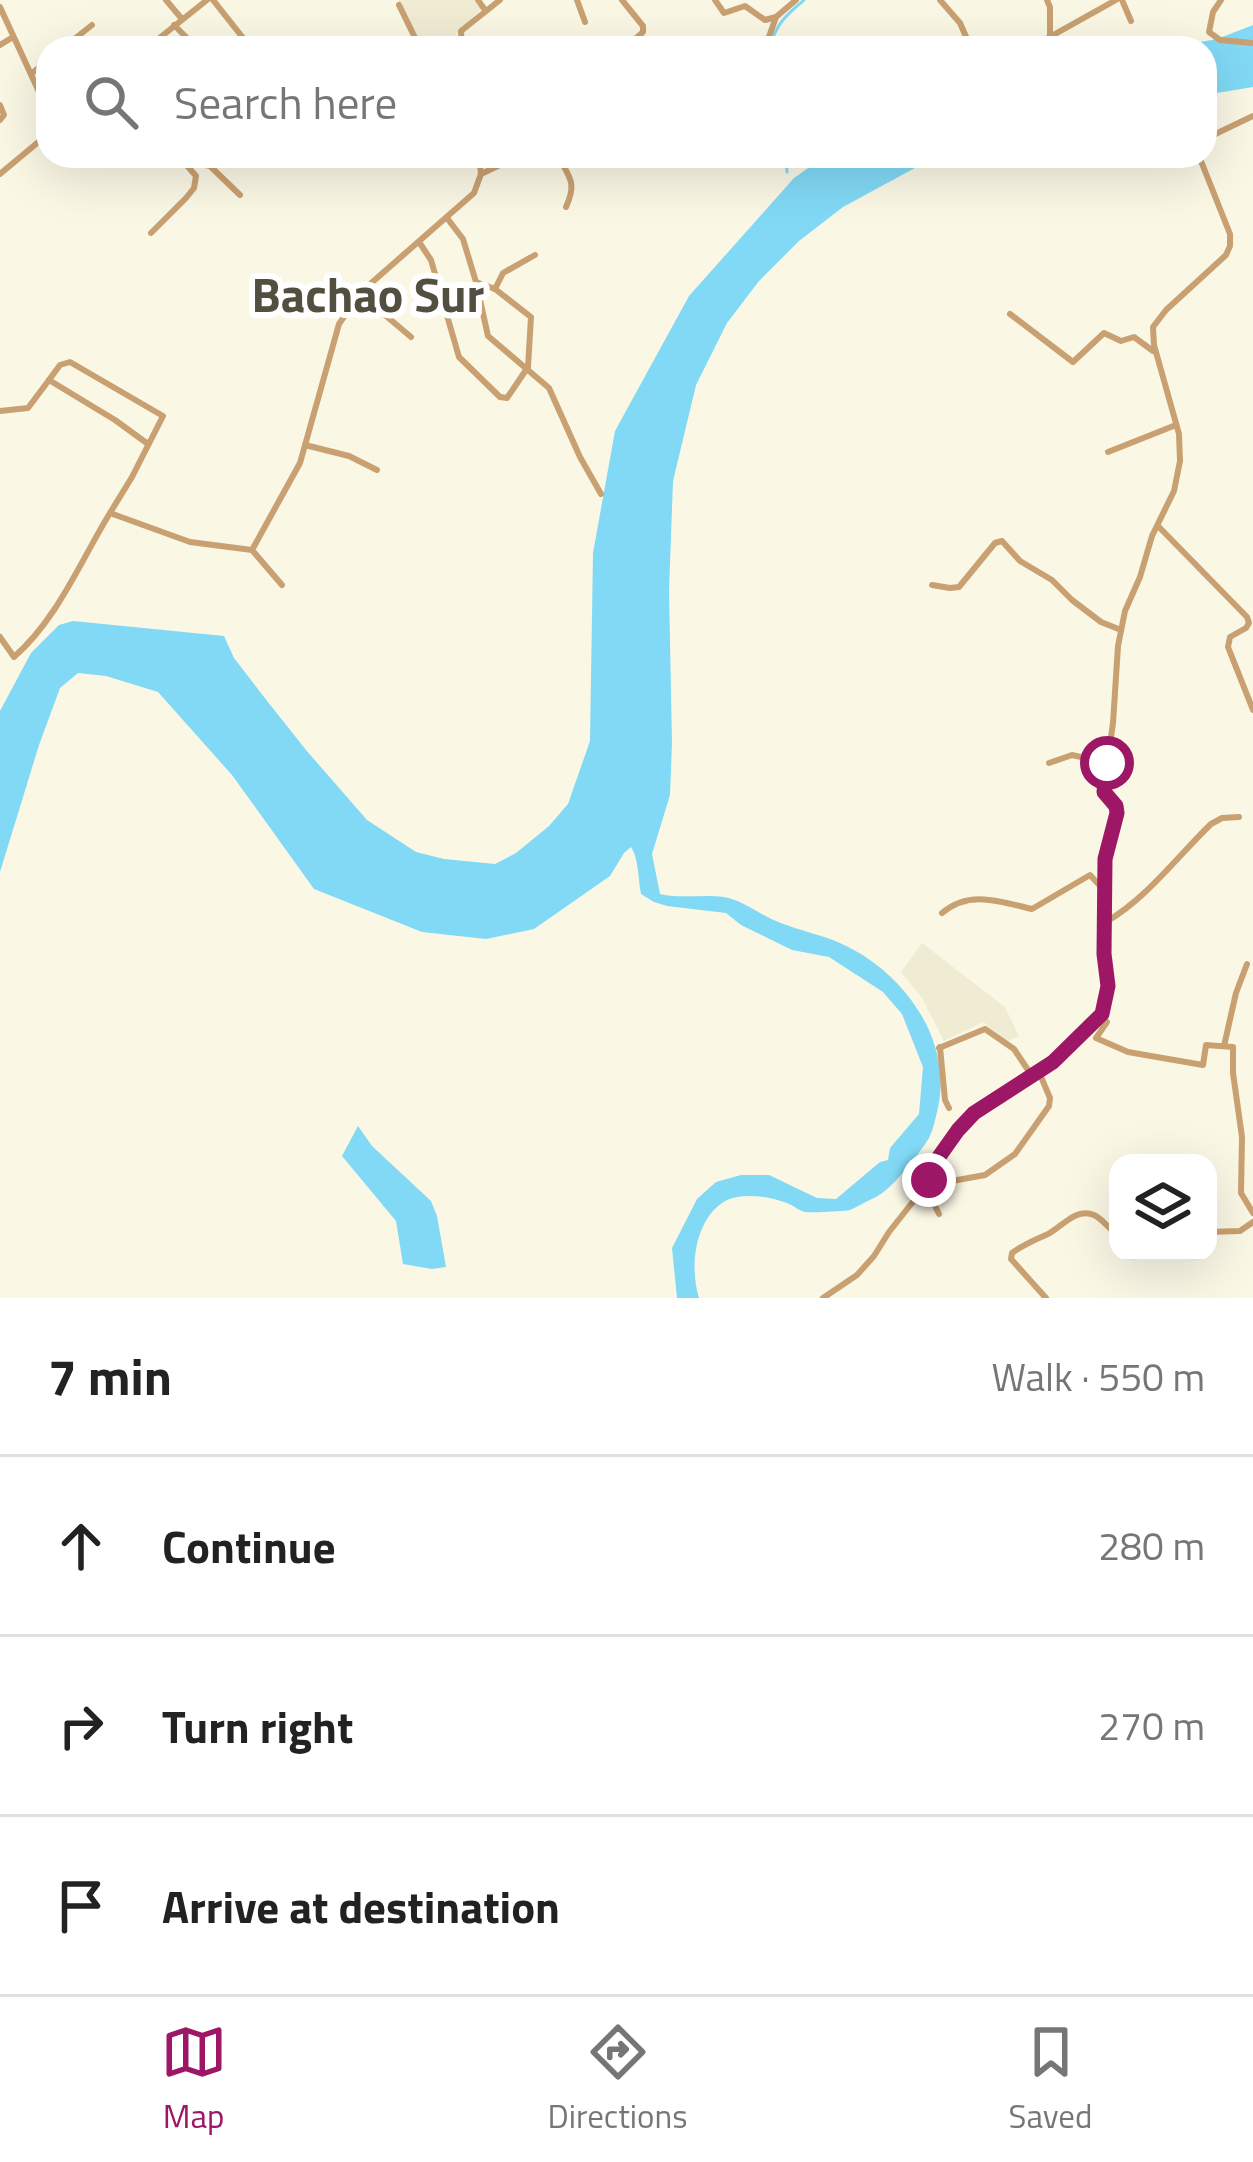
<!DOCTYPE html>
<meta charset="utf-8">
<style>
body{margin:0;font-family:"Titillium Web",sans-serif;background:#f2f2f2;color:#222}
.controls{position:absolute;right:36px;bottom:36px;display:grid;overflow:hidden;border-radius:24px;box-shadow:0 12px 48px #0002}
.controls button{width:108px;height:108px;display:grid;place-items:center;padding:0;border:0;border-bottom:3px solid #e0e0e0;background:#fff;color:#222;font:60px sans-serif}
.stop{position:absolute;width:36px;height:36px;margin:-27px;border:9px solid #9e1766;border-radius:50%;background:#fff}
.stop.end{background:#9e1766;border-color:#fff;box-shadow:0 3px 12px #0008}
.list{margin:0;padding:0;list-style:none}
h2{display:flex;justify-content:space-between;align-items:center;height:156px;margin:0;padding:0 48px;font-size:51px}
h2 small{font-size:39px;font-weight:400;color:#767676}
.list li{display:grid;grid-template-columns:78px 1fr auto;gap:36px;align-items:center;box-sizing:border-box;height:180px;padding:0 48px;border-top:3px solid #e0e0e0}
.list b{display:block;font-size:45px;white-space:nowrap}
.list em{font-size:39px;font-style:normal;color:#767676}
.icon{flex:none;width:66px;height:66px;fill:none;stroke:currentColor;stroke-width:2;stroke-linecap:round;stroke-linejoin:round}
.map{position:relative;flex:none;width:1253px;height:1298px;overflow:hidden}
.search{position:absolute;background:#fff;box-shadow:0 12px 48px #0002;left:36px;right:36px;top:36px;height:132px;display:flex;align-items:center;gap:30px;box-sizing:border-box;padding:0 42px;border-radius:36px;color:#767676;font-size:45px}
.sheet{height:696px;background:#fff}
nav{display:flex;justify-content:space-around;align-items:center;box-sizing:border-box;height:168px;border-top:3px solid #e0e0e0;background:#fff;font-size:33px;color:#767676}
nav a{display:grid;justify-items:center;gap:6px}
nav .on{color:#9e1766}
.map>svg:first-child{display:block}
.built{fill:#f0ecd4}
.water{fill:#81d9f6}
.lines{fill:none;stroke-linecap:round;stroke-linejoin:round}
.stream{stroke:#81d9f6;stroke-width:3}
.minor{stroke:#c9a071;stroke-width:6}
.route{stroke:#9e1766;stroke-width:15}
.labels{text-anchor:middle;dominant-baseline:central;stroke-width:12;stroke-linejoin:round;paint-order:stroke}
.quarter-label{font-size:48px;font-weight:bold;fill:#524f40;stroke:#fff}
</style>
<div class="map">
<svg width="1253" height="1298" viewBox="0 0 1253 1298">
<rect width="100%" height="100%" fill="#faf7e5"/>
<!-- built -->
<g class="built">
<polygon points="398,0 475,0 481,9 454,36 424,48"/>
<polygon points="922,943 1005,1007 1019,1036 1008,1041 998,1038 984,1022 944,1041 922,998 901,972"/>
</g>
<!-- water -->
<g class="water">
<polygon points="1253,25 1253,87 1205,95 1205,48 1167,48 1217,39"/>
<path d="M825 156H937L843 207 799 241 759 281 727 323 696 385 673 481 669 591 672 743 670 795 652 854 660 894C681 899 703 894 724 897 745 901 761 916 781 923 801 931 823 935 842 944 904 972 955 1042 937 1112 935 1120 933 1130 929 1138 919 1154 891 1191 874 1198 867 1201 857 1207 850 1210 847 1211 810 1213 805 1212 799 1211 795 1206 789 1204 773 1197 744 1192 727 1200 695 1217 689 1266 699 1298H677L672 1248 697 1199 716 1182 741 1175H769L817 1198 836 1199 880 1162 888 1160 890 1148 919 1114 923 1067 902 1014 883 992 829 957 792 950 741 925 726 913 667 906 654 902 641 894C638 879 639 859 631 847L624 853 610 876 534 929 486 939 422 932 314 889 232 775 158 692 106 676 78 673 60 688 39 745 0 872V711L31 653 59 625 73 621 224 636 234 658 264 697 306 750 367 820 416 852 444 859 495 864 516 853 549 826 568 804 590 741 593 553 615 431 689 296 794 178Z"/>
<polygon points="358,1126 372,1146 431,1201 437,1216 446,1267 432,1269 403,1264 396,1221 342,1156"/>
</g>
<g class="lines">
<!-- stream -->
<g class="stream">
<path d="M770 48C775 25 786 15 804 0"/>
<polyline points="786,156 787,172"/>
</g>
<!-- minor -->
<g class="minor">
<polyline points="166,0 182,19"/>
<polyline points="213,0 251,48"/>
<polyline points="478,0 485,10"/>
<polyline points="577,0 585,22"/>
<polyline points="622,0 643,26 643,32 634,40 637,47"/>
<polyline points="715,0 724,13 745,6 765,20 776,17"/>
<polyline points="940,0 960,23 971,48"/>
<polyline points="1047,0 1050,7 1050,35"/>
<polyline points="1122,0 1131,21"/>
<polyline points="1221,0 1213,12 1209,32 1220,40 1253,43"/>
<polyline points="399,5 420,48"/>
<polyline points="0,7 40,94 48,106"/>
<polyline points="174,25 197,48"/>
<polyline points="0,45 13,37"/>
<polyline points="63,48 92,25"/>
<polyline points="147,48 207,0"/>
<polyline points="462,48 461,31 500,0"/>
<polyline points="765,48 776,17 796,0"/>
<polyline points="1030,48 1116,0"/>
<polyline points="31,74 48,60"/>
<polyline points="0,105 4,115 0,120"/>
<polyline points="1205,139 1253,116"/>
<polyline points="173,156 177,159 210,166 240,195"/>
<path d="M558 156C570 178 577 183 566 207"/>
<polyline points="0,174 48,134"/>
<polyline points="481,174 519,156"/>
<polyline points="447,218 463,239 476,282 488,336 549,388 580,457 601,494"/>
<polyline points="151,233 186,198 194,188 196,176 183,161"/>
<polyline points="419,242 431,260 459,357 500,397 507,398 528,367 531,317 495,289 476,282"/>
<polyline points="495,289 503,273 535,255"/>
<polyline points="359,293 411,337"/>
<polyline points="1010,314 1073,362 1104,333 1121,341 1134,337 1153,351"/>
<polyline points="49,380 60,365 70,362 163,416 132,477 110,513"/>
<polyline points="0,411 28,408 49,380 115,420 148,444"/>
<polyline points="305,445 349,456 377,470"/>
<polyline points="1108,452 1176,425"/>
<polyline points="1158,526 1247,617 1249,623 1246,628 1230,637 1228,647 1253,710"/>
<polyline points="252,550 282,585"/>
<polyline points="932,585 950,588 959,587 995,543 1002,541 1020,561 1052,580 1072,600 1101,622 1121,630"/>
<path d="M0 637 14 657C58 618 80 562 110 513L190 542 252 550 300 463 339 324 361 292 474 193 481 174 479 156"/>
<polyline points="1049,763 1072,755 1107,763"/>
<path d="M942 913C970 889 1001 902 1032 909L1090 875 1102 888"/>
<path d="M1106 922C1148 897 1176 858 1211 824L1222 818 1239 817"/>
<polyline points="1095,1019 1107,1022 1096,1038 1128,1052 1203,1065 1206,1045 1233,1047 1233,1073 1242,1137 1241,1193 1253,1213"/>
<polyline points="1224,1046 1236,993 1247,964"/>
<polyline points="940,1047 945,1100 949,1108"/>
<polyline points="939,1048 985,1029 1014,1049 1032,1076"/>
<polyline points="930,1183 933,1202 939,1214"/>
<polyline points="930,1185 985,1175 1015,1154 1049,1106 1050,1098 1039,1072"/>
<polyline points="1208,1232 1240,1231 1253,1222"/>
<polyline points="823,1298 857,1275 874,1256 889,1232 923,1189 936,1161 958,1129 974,1113 1053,1062 1102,1014 1106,1001 1105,859 1117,813 1104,787 1113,723 1118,646 1125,611 1140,577 1152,536 1174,491 1180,461 1179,434 1154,345 1153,327 1166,310 1226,255 1230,246 1230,234 1199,156"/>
<path d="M1046 1298 1011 1259 1012 1253C1024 1244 1034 1240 1048 1234 1062 1227 1076 1207 1094 1215 1103 1219 1108 1229 1118 1234"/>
</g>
</g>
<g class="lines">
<!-- route -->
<polyline class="route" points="929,1180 936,1161 958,1130 974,1113 1053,1062 1102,1014 1108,986 1104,954 1105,859 1117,813 1116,806 1104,792 1107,763"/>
</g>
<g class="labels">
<!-- quarter labels -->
<g class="quarter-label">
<text x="368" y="294">Bachao Sur</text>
</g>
</g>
</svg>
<div class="controls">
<button><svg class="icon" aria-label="layers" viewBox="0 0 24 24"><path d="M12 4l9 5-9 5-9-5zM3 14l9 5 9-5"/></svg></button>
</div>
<div class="stop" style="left:1107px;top:763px"></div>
<div class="stop end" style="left:929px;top:1180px"></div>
<div class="search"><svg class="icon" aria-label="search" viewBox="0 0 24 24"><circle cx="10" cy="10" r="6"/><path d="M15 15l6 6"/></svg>Search here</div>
</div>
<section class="sheet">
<h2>7 min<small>Walk · 550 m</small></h2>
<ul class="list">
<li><svg class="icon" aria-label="ahead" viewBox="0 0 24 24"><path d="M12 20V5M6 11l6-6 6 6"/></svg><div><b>Continue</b></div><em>280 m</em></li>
<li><svg class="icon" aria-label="right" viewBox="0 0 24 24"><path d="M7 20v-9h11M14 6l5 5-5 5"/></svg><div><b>Turn right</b></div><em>270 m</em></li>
<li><svg class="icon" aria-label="arrive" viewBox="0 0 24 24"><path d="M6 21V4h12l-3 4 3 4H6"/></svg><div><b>Arrive at destination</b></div></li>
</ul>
</section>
<nav>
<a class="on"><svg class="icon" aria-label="map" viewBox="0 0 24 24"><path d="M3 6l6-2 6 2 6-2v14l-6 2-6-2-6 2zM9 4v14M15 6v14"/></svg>Map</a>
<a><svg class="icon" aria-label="directions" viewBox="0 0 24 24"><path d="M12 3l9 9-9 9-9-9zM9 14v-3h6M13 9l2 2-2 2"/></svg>Directions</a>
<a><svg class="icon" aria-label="saved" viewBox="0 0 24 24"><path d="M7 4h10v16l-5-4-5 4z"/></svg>Saved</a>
</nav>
